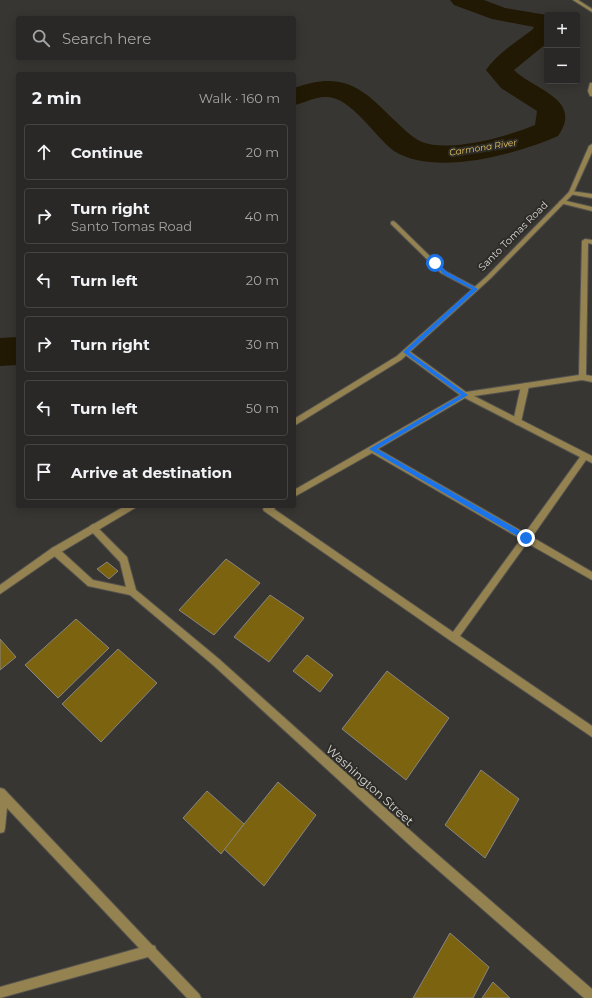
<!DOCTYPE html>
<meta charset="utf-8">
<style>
body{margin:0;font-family:Montserrat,sans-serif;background:#363432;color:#f1f3f6}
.controls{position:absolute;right:12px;top:12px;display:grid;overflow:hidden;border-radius:4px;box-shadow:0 2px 10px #0003}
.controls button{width:36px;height:36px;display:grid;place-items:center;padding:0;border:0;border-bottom:1px solid #464443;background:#2a2826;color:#f1f3f6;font:20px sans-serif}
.stop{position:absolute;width:12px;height:12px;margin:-9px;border:3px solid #1a73e8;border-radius:50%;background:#fff}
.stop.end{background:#1a73e8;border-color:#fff;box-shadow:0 1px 4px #0008}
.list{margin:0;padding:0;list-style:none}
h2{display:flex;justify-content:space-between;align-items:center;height:52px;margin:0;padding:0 16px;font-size:17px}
h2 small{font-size:13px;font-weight:400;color:#a5a6a7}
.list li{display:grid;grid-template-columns:26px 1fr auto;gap:12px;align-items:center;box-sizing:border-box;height:56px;margin:0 8px 8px;padding:0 8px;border:1px solid #464443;border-radius:4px}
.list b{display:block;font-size:15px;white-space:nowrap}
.list p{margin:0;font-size:13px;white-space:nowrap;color:#a5a6a7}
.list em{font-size:13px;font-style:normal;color:#a5a6a7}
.icon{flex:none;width:22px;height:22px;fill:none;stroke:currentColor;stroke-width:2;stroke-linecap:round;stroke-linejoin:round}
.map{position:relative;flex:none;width:592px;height:998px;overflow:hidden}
.search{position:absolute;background:#2a2826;box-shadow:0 2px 10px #0003;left:16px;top:16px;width:280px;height:44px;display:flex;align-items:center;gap:10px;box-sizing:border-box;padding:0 14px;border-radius:4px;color:#a5a6a7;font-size:15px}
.panel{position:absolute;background:#2a2826;box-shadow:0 2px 10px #0003;left:16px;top:72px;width:280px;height:436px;border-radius:4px}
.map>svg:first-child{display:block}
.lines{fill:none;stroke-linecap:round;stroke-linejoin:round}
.river{fill:#211903;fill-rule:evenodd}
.building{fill:#7b6310;stroke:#888681}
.service-casing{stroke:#55534f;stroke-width:2}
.minor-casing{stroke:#55534f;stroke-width:2}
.tertiary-casing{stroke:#55534f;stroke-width:2}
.service{fill:#948250;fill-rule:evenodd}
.minor{fill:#948250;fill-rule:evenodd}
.tertiary{fill:#948250;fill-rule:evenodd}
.route{fill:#1a73e8}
.labels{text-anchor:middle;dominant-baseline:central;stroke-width:4;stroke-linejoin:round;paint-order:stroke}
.far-water-label{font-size:9px;font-style:italic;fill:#e9c65e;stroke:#2e2c28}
.street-label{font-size:10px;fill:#d7d6d3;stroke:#2e2c28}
.near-street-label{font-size:12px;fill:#d7d6d3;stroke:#2e2c28}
</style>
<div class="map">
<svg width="592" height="998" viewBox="0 0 592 998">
<rect width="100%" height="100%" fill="#383632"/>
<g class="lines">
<!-- river -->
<g class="river">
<path d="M450 0H484L505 8 547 15V43L514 70C534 90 584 99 558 136 517 154 435 177 394 151 375 137 351 97 327 97 316 96 305 103 294 105V88C341 71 361 86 393 119 402 127 411 137 422 142 449 153 509 136 535 125L537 111 501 88 486 70C497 54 516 42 532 30L534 27 492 19 454 5Z"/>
<polygon points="18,337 18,365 0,366 0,338"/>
</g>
</g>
<!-- building -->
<g class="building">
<polygon points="226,559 260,583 214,635 179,610"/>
<polygon points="107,562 118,571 109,579 97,569"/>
<polygon points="270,595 304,618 269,662 234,637"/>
<polygon points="76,619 109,648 58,698 25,665"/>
<polygon points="0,639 16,657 0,670"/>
<polygon points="118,649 157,683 101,742 62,704"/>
<polygon points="307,655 333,675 320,692 293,671"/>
<polygon points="387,671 449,718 406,780 342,729"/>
<polygon points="481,770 519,799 485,858 445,825"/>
<polygon points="278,782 316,815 264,886 224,849"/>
<polygon points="207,791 244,824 221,854 183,818"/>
<polygon points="450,933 489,967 473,998 413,998"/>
<polygon points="493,982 510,998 482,998"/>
</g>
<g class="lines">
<defs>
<polygon id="service" points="525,383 529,386 521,422 517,425 513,422 521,386"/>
<g id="minor">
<polygon points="571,191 592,194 592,198 569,194 569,192"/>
<polygon points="562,200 592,207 592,211 560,203 559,202"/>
<polygon points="393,221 395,222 445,271 477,288 477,290 473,290 441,273 391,224 391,222"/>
<path d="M585 239 592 240V244L588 243 586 375 592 376V382L582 380 474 396 592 456V463L586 460 532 537 592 572V580L527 543 460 636 592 726V737L451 641 264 511 263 509 265 506H277L274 509 453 632 521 539 372 453 294 497V490L460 395 404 354 403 352 404 350H408L466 392 579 375 582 241ZM465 398 580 457 525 533 378 449Z"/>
<polygon points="93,524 96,526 127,557 136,590 219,659 422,841 592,989 592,998 584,998 414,849 213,665 130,595 88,586 52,554 51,551 52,548 55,547 58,548 93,580 126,587 120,562 90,530 89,528 90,526"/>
<polygon points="0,788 4,789 152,945 155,946 156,949 199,994 201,998 187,998 148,957 0,998 0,987 139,948 7,808 5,828 4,832 0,833"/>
</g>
<g id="tertiary">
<polygon points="573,0 578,0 592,9 592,12"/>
<polygon points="590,83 592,83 592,96 590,96 588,91"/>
<polygon points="592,144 592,152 573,194 491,278 401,360 294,426 294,419 397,356 487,276 569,192 589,146"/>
<polygon points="125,506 136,506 135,508 58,554 0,594 0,585 52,548"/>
</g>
</defs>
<!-- service casing -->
<use href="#service" class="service-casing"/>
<!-- minor casing -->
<use href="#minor" class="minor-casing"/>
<!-- tertiary casing -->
<use href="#tertiary" class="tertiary-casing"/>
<!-- service -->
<use href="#service" class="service"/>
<!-- minor -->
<use href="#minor" class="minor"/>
<!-- tertiary -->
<use href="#tertiary" class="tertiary"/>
</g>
<!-- route -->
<polygon class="route" points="434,262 437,262 447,272 478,289 409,352 468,395 377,449 529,536 529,540 526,541 369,449 461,395 403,352 472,289 443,274"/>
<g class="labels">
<!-- far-water labels -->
<g class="far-water-label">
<text transform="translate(483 147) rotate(-9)">Carmona River</text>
</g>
<!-- street labels -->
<g class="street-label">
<text transform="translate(513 236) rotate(-45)">Santo Tomas Road</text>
</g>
<!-- near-street labels -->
<g class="near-street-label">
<text transform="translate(370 785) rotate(42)">Washington Street</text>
</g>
</g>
</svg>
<div class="controls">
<button>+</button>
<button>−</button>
</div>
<div class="stop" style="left:435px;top:263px"></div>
<div class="stop end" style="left:526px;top:538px"></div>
<div class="search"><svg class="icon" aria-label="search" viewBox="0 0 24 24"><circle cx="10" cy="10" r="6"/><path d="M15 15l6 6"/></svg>Search here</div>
<section class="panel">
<h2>2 min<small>Walk · 160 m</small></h2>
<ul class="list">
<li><svg class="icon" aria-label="ahead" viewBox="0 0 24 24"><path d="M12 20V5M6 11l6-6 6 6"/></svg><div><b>Continue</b></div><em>20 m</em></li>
<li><svg class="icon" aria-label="right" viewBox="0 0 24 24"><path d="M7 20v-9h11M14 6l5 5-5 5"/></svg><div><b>Turn right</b><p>Santo Tomas Road</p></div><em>40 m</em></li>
<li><svg class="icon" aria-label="left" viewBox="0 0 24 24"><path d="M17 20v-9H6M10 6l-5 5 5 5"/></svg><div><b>Turn left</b></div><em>20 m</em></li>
<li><svg class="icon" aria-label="right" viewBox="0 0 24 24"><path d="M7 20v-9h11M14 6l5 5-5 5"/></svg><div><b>Turn right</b></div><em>30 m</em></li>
<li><svg class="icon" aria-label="left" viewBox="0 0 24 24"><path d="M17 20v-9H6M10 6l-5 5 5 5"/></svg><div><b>Turn left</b></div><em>50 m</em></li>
<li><svg class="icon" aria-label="arrive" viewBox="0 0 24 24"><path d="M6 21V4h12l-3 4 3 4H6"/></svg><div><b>Arrive at destination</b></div></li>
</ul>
</section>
</div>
